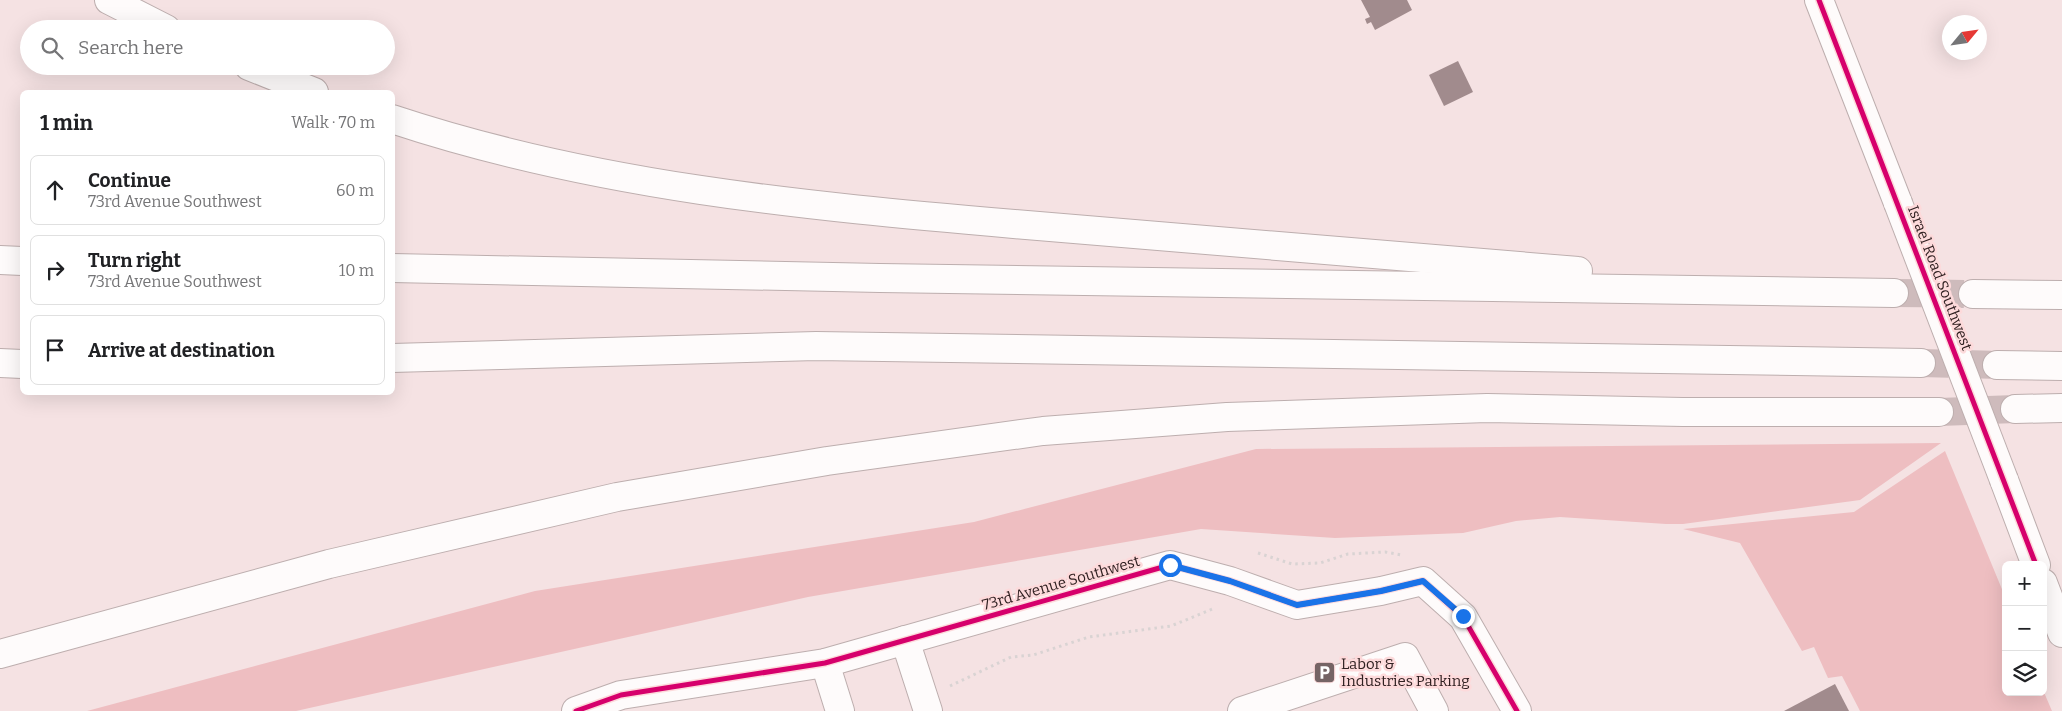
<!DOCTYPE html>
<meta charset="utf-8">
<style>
body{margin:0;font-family:Bitter,serif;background:#f2f2f2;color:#202124}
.controls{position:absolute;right:15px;bottom:15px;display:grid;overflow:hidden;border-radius:8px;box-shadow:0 5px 20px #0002}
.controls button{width:45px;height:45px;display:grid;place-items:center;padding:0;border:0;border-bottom:1px solid #e0e0e0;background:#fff;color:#202124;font:25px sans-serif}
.compass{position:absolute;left:1942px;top:15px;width:45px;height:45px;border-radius:50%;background:#fff;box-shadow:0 5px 20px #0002;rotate:61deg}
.stop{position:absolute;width:15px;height:15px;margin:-11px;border:4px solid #1a73e8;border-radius:50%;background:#fff}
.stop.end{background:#1a73e8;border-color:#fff;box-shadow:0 1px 5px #0008}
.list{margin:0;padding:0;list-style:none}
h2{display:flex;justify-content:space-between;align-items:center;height:65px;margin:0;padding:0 20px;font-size:21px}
h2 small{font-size:16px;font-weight:400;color:#757577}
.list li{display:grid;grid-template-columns:32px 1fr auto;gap:15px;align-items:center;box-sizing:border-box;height:70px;margin:0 10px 10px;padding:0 10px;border:1px solid #e0e0e0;border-radius:8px}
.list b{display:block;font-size:19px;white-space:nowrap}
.list p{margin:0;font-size:16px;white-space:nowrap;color:#757577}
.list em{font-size:16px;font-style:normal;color:#757577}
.icon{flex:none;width:28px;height:28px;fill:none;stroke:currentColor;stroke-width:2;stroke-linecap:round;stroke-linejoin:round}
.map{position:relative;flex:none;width:2062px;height:711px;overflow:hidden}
.search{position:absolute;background:#fff;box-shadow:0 5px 20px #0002;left:20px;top:20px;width:375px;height:55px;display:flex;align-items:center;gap:12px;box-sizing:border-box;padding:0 18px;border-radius:28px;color:#757577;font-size:19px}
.panel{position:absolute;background:#fff;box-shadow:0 5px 20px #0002;left:20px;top:90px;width:375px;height:305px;border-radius:8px}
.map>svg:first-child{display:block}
.green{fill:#eebec1}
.building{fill:#a18b8d}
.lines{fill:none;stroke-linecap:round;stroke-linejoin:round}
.highway-tunnel{stroke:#cebbbc;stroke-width:28;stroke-dasharray:28 14;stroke-linecap:butt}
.minor-casing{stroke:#bdaeae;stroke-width:30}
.highway-casing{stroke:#bdaeae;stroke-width:30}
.path{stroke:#d9d3d3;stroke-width:3;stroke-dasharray:2.5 4;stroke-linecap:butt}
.minor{stroke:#fefbfb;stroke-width:28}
.highway{stroke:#fefbfb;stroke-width:28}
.minor-bridge-casing{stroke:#bdaeae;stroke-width:30;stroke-linecap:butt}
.minor-bridge{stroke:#fefbfb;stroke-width:28}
.cycleway-casing{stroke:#fddadb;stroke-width:8}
.cycleway{stroke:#d6006c;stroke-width:5}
.route{stroke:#1a73e8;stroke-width:6}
.labels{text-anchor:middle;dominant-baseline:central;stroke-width:5;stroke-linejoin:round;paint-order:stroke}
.street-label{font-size:15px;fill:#302021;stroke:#fddadb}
.poi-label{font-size:15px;fill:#302021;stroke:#fddadb;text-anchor:start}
</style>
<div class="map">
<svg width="2062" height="711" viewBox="0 0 2062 711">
<rect width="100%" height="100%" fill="#f5e2e3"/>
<!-- green -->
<g class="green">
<polygon points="1941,443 1860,500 1683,524 1666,524 1560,517 1516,521 1463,533 1335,538 1201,529 808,597 296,711 87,711 535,591 974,522 1256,449"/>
<polygon points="1945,451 2006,599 2006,692 2043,692 2043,690 2052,711 1860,711 1842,676 1828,678 1814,647 1802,651 1740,543 1683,529 1854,512"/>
</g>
<!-- building -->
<g class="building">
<polygon points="1361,0 1407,0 1412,10 1375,30 1371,22 1367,24 1365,19 1370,17"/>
<polygon points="1458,61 1473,92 1444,106 1429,75"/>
<polygon points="1835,684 1849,711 1784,711"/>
</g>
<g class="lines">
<!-- highway-tunnel -->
<g class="highway-tunnel">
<polyline points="1894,293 1973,294"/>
<polyline points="1921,363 1997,365"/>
<polyline points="1939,412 2015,409"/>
</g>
<defs>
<g id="minor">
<polyline points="1819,0 1898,203"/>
<polyline points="2004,480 2036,565"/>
<polyline points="2043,583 2062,633"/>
<polyline points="905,640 928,711"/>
<polyline points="825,663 840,711"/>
<polyline points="576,711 621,695 825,663 1170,565 1230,581 1297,605 1381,591 1423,581 1463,617 1517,711"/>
<polyline points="1242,711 1405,657 1434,711"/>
</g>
<g id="highway">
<polyline points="109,0 166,29"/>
<polyline points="249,66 314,92"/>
<path d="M392 119C594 186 804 206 1014 224 1202 241 1390 256 1578 271"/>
<polyline points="0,260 22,261"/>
<polyline points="392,268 880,278 1894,293"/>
<polyline points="1973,294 2062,295"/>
<polyline points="392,358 816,346 1921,363"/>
<polyline points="0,363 22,364"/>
<polyline points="1997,365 2062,366"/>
<polyline points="2015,409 2062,408"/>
<polyline points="0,654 329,564 617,497 827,461 1043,431 1227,417 1487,408 1683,412 1939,412"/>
</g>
</defs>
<!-- minor casing -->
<use href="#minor" class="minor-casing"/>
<!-- highway casing -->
<use href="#highway" class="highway-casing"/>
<!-- path -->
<g class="path">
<polyline points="1258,553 1292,564 1320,563 1348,554 1385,552 1402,555"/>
<polyline points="950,686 1011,657 1033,655 1089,637 1171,626 1215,608"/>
</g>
<!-- minor -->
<use href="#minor" class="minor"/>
<!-- highway -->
<use href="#highway" class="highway"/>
<defs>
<polyline id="minor-bridge" points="1898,203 2004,480"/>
</defs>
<!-- minor-bridge casing -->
<use href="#minor-bridge" class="minor-bridge-casing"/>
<!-- minor-bridge -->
<use href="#minor-bridge" class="minor-bridge"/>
<defs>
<g id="cycleway">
<polyline points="1819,0 2036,565"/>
<polyline points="576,711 621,695 825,663 1170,565 1230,581 1297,605 1381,591 1423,581 1463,617 1517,711"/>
</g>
</defs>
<!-- cycleway casing -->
<use href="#cycleway" class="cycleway-casing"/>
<!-- cycleway -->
<use href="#cycleway" class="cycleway"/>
</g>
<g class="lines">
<!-- route -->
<polyline class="route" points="1170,565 1230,581 1297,605 1381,591 1423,581 1463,616"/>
</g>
<!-- icons -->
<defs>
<symbol id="parking-square" viewBox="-11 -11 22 22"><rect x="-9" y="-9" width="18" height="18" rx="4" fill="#756465" stroke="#fddadb"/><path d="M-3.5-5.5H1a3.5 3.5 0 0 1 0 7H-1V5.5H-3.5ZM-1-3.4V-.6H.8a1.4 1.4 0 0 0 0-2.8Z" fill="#fff"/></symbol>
</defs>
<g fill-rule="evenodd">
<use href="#parking-square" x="1312" y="660" width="25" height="25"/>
</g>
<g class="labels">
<!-- street labels -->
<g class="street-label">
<text transform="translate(1940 278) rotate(69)">Israel Road Southwest</text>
<text transform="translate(1061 583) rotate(-16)">73rd Avenue Southwest</text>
</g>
<!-- poi labels -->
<g class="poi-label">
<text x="1341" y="664">Labor &amp;<tspan x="1341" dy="17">Industries Parking</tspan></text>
</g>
</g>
</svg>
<div class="controls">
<button>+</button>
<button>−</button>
<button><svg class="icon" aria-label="layers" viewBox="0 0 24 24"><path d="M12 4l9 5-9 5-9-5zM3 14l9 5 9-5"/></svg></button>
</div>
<svg class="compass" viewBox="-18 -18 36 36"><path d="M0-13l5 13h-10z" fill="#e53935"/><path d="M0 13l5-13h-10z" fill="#757577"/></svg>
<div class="stop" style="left:1170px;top:565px"></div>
<div class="stop end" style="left:1463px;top:616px"></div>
<div class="search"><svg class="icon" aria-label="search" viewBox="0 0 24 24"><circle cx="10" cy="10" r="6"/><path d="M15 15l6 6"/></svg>Search here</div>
<section class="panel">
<h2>1 min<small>Walk · 70 m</small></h2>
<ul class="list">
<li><svg class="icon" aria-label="ahead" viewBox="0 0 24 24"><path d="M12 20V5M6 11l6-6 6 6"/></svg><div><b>Continue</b><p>73rd Avenue Southwest</p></div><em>60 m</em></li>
<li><svg class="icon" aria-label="right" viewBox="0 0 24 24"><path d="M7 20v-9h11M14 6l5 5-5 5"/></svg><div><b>Turn right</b><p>73rd Avenue Southwest</p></div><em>10 m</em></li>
<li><svg class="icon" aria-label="arrive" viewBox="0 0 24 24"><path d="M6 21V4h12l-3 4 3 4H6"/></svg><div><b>Arrive at destination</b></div></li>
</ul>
</section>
</div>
